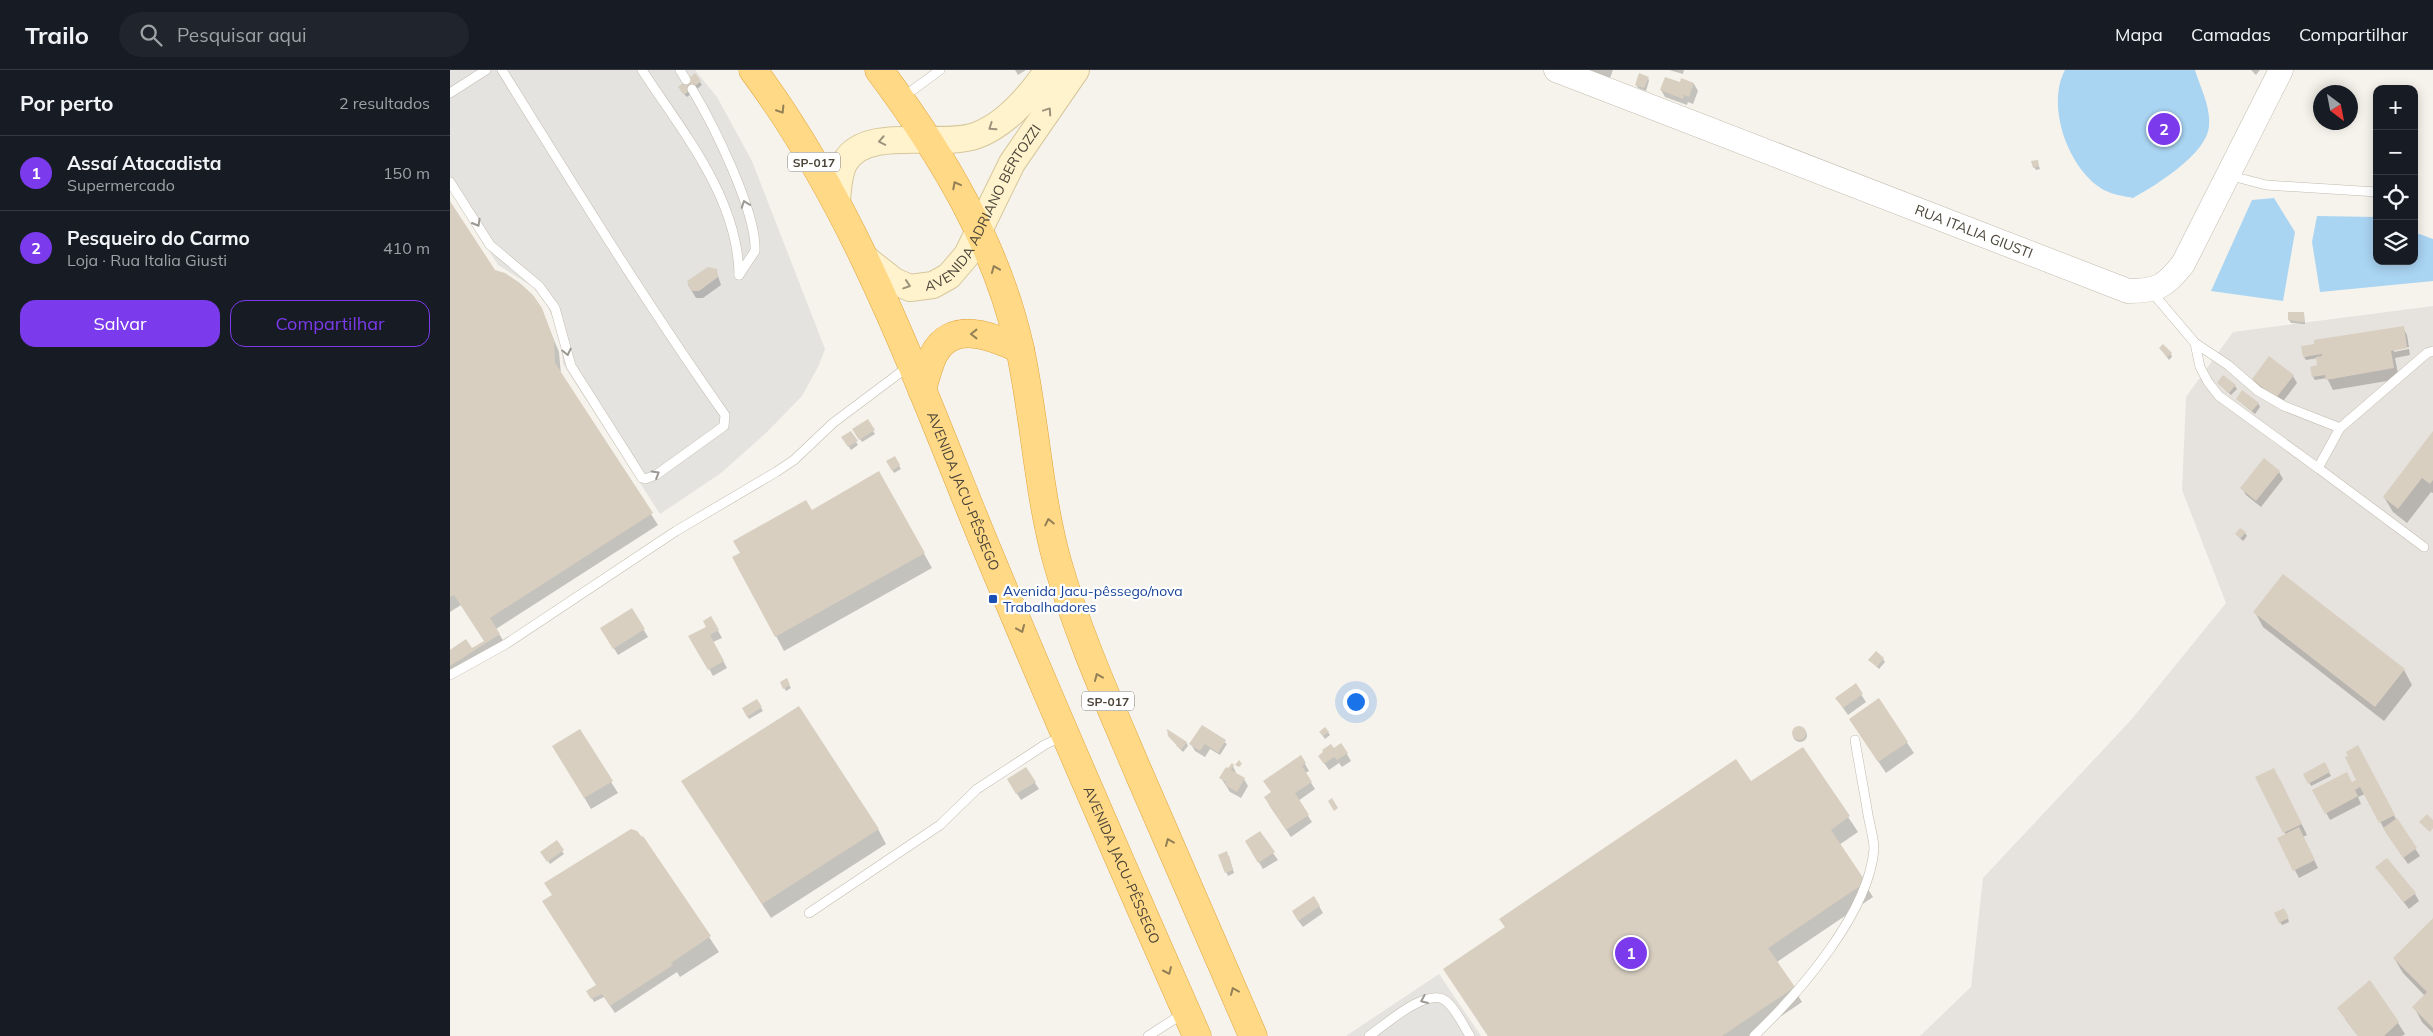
<!DOCTYPE html>
<html lang="pt">
<meta charset="utf-8">
<style>
body{margin:0;font-family:Mulish,sans-serif;background:#20242c;color:#f1f3f6}
.controls{position:absolute;right:15px;top:15px;display:grid;overflow:hidden;border-radius:10px;box-shadow:0 2px 12px #0003}
.controls button{width:45px;height:45px;display:grid;place-items:center;padding:0;border:0;border-bottom:1px solid #363941;background:#171b24;color:#f1f3f6;font:25px sans-serif}
.compass{position:absolute;left:1863px;top:15px;width:45px;height:45px;border-radius:50%;background:#171b24;box-shadow:0 2px 12px #0003;rotate:148deg}
.you{position:absolute;left:905px;top:631px;width:18px;height:18px;margin:-12px;border:4px solid #fff;border-radius:50%;background:#1a73e8;box-shadow:0 0 0 8px #1a73e833}
.badge{display:grid;place-items:center;width:32px;height:32px;border-radius:50%;background:#7c3aed;color:#fff;font-size:16px;font-weight:700}
.pin{position:absolute;translate:-50% -50%;border:2px solid #fff;box-shadow:0 1px 5px #0006}
.list{margin:0;padding:0;list-style:none}
h2{display:flex;justify-content:space-between;align-items:center;height:65px;margin:0;padding:0 20px;font-size:21px}
h2 small{font-size:16px;font-weight:400;color:#9ea1a6}
.list li{display:grid;grid-template-columns:32px 1fr auto;gap:15px;align-items:center;box-sizing:border-box;height:75px;padding:0 20px;border-top:1px solid #363941}
.list b{display:block;font-size:19px;white-space:nowrap}
.list p{margin:0;font-size:16px;white-space:nowrap;color:#9ea1a6}
.list em{font-size:16px;font-style:normal;color:#9ea1a6}
.actions{display:flex;gap:10px;padding:15px 20px}
.actions a{flex:1;padding:11px 0;border:1px solid #7c3aed;border-radius:15px;text-align:center;font-size:18px;color:#7c3aed}
.actions .main{background:#7c3aed;color:#fff}
.icon{flex:none;width:28px;height:28px;fill:none;stroke:currentColor;stroke-width:2;stroke-linecap:round;stroke-linejoin:round}
.map{position:relative;flex:none;width:1983px;height:966px;overflow:hidden}
header{display:flex;align-items:center;gap:30px;box-sizing:border-box;height:70px;padding:0 25px;background:#171b24;border-bottom:1px solid #363941}
header strong{font-size:24px}
nav{display:flex;gap:28px;margin-inline-start:auto;font-size:18px}
.search{width:350px;height:45px;background:#20242c;display:flex;align-items:center;gap:12px;box-sizing:border-box;padding:0 18px;border-radius:28px;color:#9ea1a6;font-size:19px}
main{display:flex}
aside{flex:1;background:#171b24}
.map>svg:first-child{display:block}
.industrial{fill:#e6e2dd}
.parking{fill:#e5e3e0}
.water{fill:#a9d4f2}
.shadow{fill:#0003}
.building{fill:#d8cfc1}
.lines{fill:none;stroke-linecap:round;stroke-linejoin:round}
.service-casing{stroke:#c2bbae;stroke-width:10}
.tertiary-casing{stroke:#c2bbae;stroke-width:25}
.secondary-casing{stroke:#d6c79b;stroke-width:28}
.trunk-casing{stroke:#e0a43c;stroke-width:29}
.service{stroke:#fff;stroke-width:9}
.tertiary{stroke:#fff;stroke-width:24}
.secondary{stroke:#fff3cd;stroke-width:26}
.trunk{stroke:#ffd985;stroke-width:28}
.oneway{stroke:#938057}
.oneway2{stroke:#9c937c}
.oneway3{stroke:#9c9892}
.transit-dot{fill:#1a4fb4;stroke:#fff;stroke-width:2}
.labels{text-anchor:middle;dominant-baseline:central;stroke-width:4.5;stroke-linejoin:round;paint-order:stroke}
.shield{fill:#fff;stroke:#817c74;stroke-width:1}
.shield-label{font-size:12px;font-weight:bold;fill:#4b4439}
.street-label{font-size:14px;fill:#4b4439;stroke:#fff}
.transit-label{font-size:14px;fill:#164399;stroke:#fff;text-anchor:start}
</style>
<header>
<strong>Trailo</strong>
<div class="search"><svg class="icon" aria-label="search" viewBox="0 0 24 24"><circle cx="10" cy="10" r="6"/><path d="M15 15l6 6"/></svg>Pesquisar aqui</div>
<nav><a>Mapa</a><a>Camadas</a><a>Compartilhar</a></nav>
</header>
<main>
<aside>
<h2>Por perto<small>2 resultados</small></h2>
<ul class="list">
<li><span class="badge">1</span><div><b>Assaí Atacadista</b><p>Supermercado</p></div><em>150 m</em></li>
<li><span class="badge">2</span><div><b>Pesqueiro do Carmo</b><p>Loja · Rua Italia Giusti</p></div><em>410 m</em></li>
</ul>
<div class="actions"><a class="main">Salvar</a><a>Compartilhar</a></div>
</aside>
<div class="map">
<svg width="1983" height="966" viewBox="0 0 1983 966">
<rect width="100%" height="100%" fill="#f6f3ec"/>
<!-- industrial -->
<polygon class="industrial" points="1983,236 1983,966 1470,966 1521,917 1533,808 1681,650 1776,533 1732,420 1736,327 1783,262"/>
<!-- parking -->
<g class="parking">
<polygon points="0,0 245,0 267,27 302,91 375,279 369,295 352,326 317,362 271,403 210,444 113,294 111,275 106,255 97,235 83,217 48,195 0,120"/>
<polygon points="989,904 1031,966 896,966"/>
</g>
<!-- water -->
<g class="water">
<path d="M1615 0H1745C1750 17 1761 37 1759 56 1757 84 1705 116 1683 128 1675 126 1664 125 1656 121 1620 103 1595 37 1615 0Z"/>
<polygon points="1824,128 1845,162 1833,231 1761,221 1802,130"/>
<polygon points="1867,146 1927,147 1927,191 1964,191 1964,162 1983,169 1983,211 1870,222 1862,172"/>
</g>
<!-- shadow -->
<g class="shadow">
<polygon points="565,0 576,0 568,5"/>
<polygon points="1139,0 1163,0 1160,8"/>
<polygon points="1219,0 1234,0 1233,4"/>
<polygon points="1801,0 1810,0 1806,5"/>
<polygon points="1198,8 1199,11 1196,21 1188,18 1186,15"/>
<polygon points="250,12 252,15 237,27 231,21"/>
<polygon points="1230,14 1244,14 1248,21 1243,34 1238,32 1237,35 1215,27 1211,20"/>
<polygon points="1587,91 1590,99 1586,100 1584,97"/>
<polygon points="0,134 44,201 91,239 109,282 111,304 208,455 46,559 56,575 0,606 0,582 22,580 35,572 11,535 0,542"/>
<polygon points="266,200 271,215 253,228 246,228 238,215 241,209"/>
<polygon points="1854,243 1855,254 1841,253 1839,250"/>
<polygon points="1953,258 1957,265 1959,277 1944,279 1944,282 1959,279 1960,285 1945,288 1949,309 1883,320 1877,308 1865,310 1863,307 1869,296 1868,288 1856,290 1854,287"/>
<polygon points="1713,282 1721,284 1722,287 1719,290"/>
<polygon points="1843,306 1847,313 1831,334 1807,317 1803,309"/>
<polygon points="1768,313 1785,316 1787,319 1781,325"/>
<polygon points="1787,329 1808,333 1810,337 1805,344"/>
<polygon points="417,351 425,364 412,372 404,360"/>
<polygon points="400,362 408,375 401,380 393,367"/>
<polygon points="1983,363 1983,423 1981,422 1957,453 1943,442 1934,427"/>
<polygon points="444,387 451,399 444,403 437,392"/>
<polygon points="1829,402 1833,409 1811,437 1796,425 1792,418"/>
<polygon points="429,403 482,498 334,581 326,566 362,442"/>
<polygon points="1795,463 1797,466 1793,471 1786,464"/>
<polygon points="182,540 198,567 168,585 152,559"/>
<polygon points="1805,542 1954,600 1962,615 1934,651 1813,557"/>
<polygon points="261,548 272,568 263,572 277,598 263,606 241,566 258,557"/>
<polygon points="1433,589 1435,592 1429,599 1420,590"/>
<polygon points="336,610 341,618 336,621 331,613"/>
<polygon points="1405,615 1416,632 1398,645 1391,635"/>
<polygon points="1428,630 1464,683 1436,703 1407,660"/>
<polygon points="307,631 313,641 299,649 293,639"/>
<circle cx="1350" cy="665" r="7"/>
<polygon points="129,661 168,723 141,739 104,676"/>
<polygon points="870,662 878,662 880,665 875,669"/>
<polygon points="763,664 777,674 770,685 760,679 755,687 745,681 741,674"/>
<polygon points="736,672 738,676 733,682 726,675 727,673"/>
<polygon points="1353,678 1408,762 1389,775 1423,827 1327,892 1352,932 1302,966 1038,966 995,900 1056,858 1051,850 1301,713"/>
<polygon points="884,679 897,684 901,691 892,697 889,693 879,700 874,693"/>
<polygon points="851,687 859,701 855,703 865,719 848,731 862,752 841,767 819,735 822,723"/>
<polygon points="1916,692 1947,751 1970,786 1958,794 1937,764 1915,724 1908,727 1911,734 1880,750 1864,720 1902,714 1906,712"/>
<polygon points="1874,694 1881,706 1861,716 1855,704"/>
<polygon points="783,696 787,705 794,709 798,716 791,728 780,722 771,708"/>
<polygon points="576,699 589,719 571,730 558,710"/>
<polygon points="1807,707 1830,710 1857,765 1853,767 1868,798 1849,808 1829,769 1836,765"/>
<polygon points="232,711 428,759 436,774 321,848"/>
<polygon points="193,768 269,882 230,907 227,902 165,943 154,927 144,932 138,921 147,916"/>
<polygon points="796,771 823,783 828,790 813,799"/>
<polygon points="106,772 114,784 100,794 92,782"/>
<polygon points="769,786 779,786 784,803 778,806"/>
<polygon points="1927,798 1965,824 1969,831 1959,839"/>
<polygon points="869,836 873,843 853,857 847,849"/>
<polygon points="1836,843 1839,852 1832,855 1830,852"/>
<polygon points="1983,850 1983,963 1972,952 1964,937 1975,926 1953,903 1944,888"/>
<polygon points="1895,949 1948,953 1955,964 1952,966 1908,966"/>
</g>
<!-- building -->
<g class="building">
<polygon points="245,3 251,11 234,25 228,17"/>
<polygon points="1189,3 1199,7 1194,18 1185,15"/>
<polygon points="1215,7 1230,12 1231,8 1244,13 1239,27 1234,25 1233,29 1210,20"/>
<polygon points="1588,90 1589,96 1583,98 1581,91"/>
<polygon points="0,131 45,200 55,203 70,213 83,225 92,238 104,270 105,293 203,443 40,548 50,564 0,596 0,580 16,569 22,578 34,571 4,525 0,527"/>
<polygon points="258,197 267,199 268,207 249,221 241,221 237,211"/>
<polygon points="1838,242 1854,242 1854,252 1838,250"/>
<polygon points="1954,256 1957,278 1941,281 1944,298 1876,310 1875,305 1862,307 1860,297 1867,295 1866,287 1872,286 1872,284 1853,287 1851,276 1864,274 1864,270"/>
<polygon points="1713,274 1722,283 1717,287 1709,278"/>
<polygon points="1819,286 1844,305 1826,328 1802,309"/>
<polygon points="1773,305 1786,315 1779,323 1767,313"/>
<polygon points="1792,320 1809,333 1802,341 1786,329"/>
<polygon points="418,349 425,360 409,370 402,359"/>
<polygon points="401,361 408,371 398,377 391,367"/>
<polygon points="1983,361 1983,410 1980,414 1972,408 1948,439 1933,427"/>
<polygon points="445,386 450,395 442,401 436,391"/>
<polygon points="1814,388 1830,401 1806,431 1790,418"/>
<polygon points="429,401 475,483 325,567 282,487 290,483 283,471 356,430 362,440"/>
<polygon points="1790,458 1796,462 1791,468 1785,464"/>
<polygon points="1833,504 1955,599 1925,637 1803,542"/>
<polygon points="182,538 195,559 163,579 150,558"/>
<polygon points="261,546 269,560 260,565 274,591 258,600 238,566 256,557 253,551"/>
<polygon points="1426,581 1434,588 1427,597 1418,590"/>
<polygon points="337,608 340,615 333,619 330,612"/>
<polygon points="1406,613 1413,624 1393,638 1385,628"/>
<polygon points="1429,628 1458,672 1428,692 1399,649"/>
<polygon points="307,629 312,637 297,647 292,638"/>
<polygon points="349,636 429,759 312,834 231,711"/>
<polygon points="752,655 776,670 768,683 755,674 750,681 739,674"/>
<circle cx="1349" cy="663" r="7"/>
<polygon points="875,657 879,662 873,666 869,662"/>
<polygon points="130,659 163,711 134,728 102,676"/>
<polygon points="717,659 737,672 731,680 718,666"/>
<polygon points="891,673 898,683 887,690 884,687 874,694 868,686 873,682 872,680 881,674 884,678"/>
<polygon points="1908,675 1945,745 1929,753 1910,717 1905,720 1908,726 1875,744 1862,720 1897,702 1902,712 1906,710 1895,687 1898,686 1896,682"/>
<polygon points="1353,677 1400,746 1381,760 1416,812 1318,878 1345,917 1272,966 1038,966 993,899 1055,857 1049,849 1286,689 1301,711"/>
<polygon points="851,685 856,693 852,696 862,712 845,723 859,745 836,760 814,727 821,722 813,711"/>
<polygon points="789,690 792,694 789,697 785,695"/>
<polygon points="1875,692 1880,702 1858,714 1853,704"/>
<polygon points="782,693 784,695 781,700 795,708 787,722 775,715 776,712 769,708 776,697 778,698"/>
<polygon points="576,697 586,712 566,724 557,709"/>
<polygon points="1824,698 1852,754 1833,763 1805,707"/>
<polygon points="882,728 888,738 884,741 878,731"/>
<polygon points="1977,744 1983,750 1983,758 1980,762 1969,752"/>
<polygon points="1947,748 1967,778 1953,788 1933,758"/>
<polygon points="1849,757 1865,790 1843,801 1827,768"/>
<polygon points="181,759 187,761 192,767 193,766 261,866 221,893 223,895 160,936 152,924 141,929 136,921 146,915 92,831 102,825 94,813"/>
<polygon points="810,761 825,782 808,793 795,771"/>
<polygon points="107,770 114,780 97,792 90,782"/>
<polygon points="777,781 783,800 775,803 768,785"/>
<polygon points="1937,788 1966,823 1954,832 1925,797"/>
<polygon points="864,826 870,836 848,851 842,841"/>
<polygon points="1834,838 1839,848 1829,853 1824,843"/>
<polygon points="1983,848 1983,958 1962,937 1977,922 1943,888"/>
<polygon points="1920,910 1949,952 1934,966 1908,966 1887,938"/>
</g>
<g class="lines">
<defs>
<g id="service">
<path d="M192 0C232 61 288 128 289 205"/>
<polyline points="230,0 236,10"/>
<path d="M242 19C263 54 307 142 305 181L289 205"/>
<polyline points="0,23 36,0"/>
<polyline points="453,27 490,0"/>
<polyline points="1778,105 1816,115 1927,122"/>
<path d="M0 112 40 175 89 216 105 238 121 296 192 408 195 409 206 405 274 356 275 345C196 233 124 116 52 0"/>
<polyline points="1701,221 1745,273 1750,297 1758,312 1769,326 1868,398 1890,358 1977,283 1983,281"/>
<polyline points="1745,273 1778,295 1808,321 1834,336 1890,358"/>
<polyline points="1868,398 1974,477"/>
<polyline points="0,605 56,574 226,461 326,402 344,390 383,353 459,296"/>
<polyline points="359,843 490,755 527,719 596,674 614,666"/>
<polyline points="698,966 734,943"/>
<path d="M919 966C935 955 978 916 996 931 1006 939 1013 955 1020 966"/>
<path d="M1304 966C1349 923 1419 843 1424 779 1424 769 1420 756 1418 745 1414 720 1409 695 1405 670"/>
</g>
<g id="tertiary">
<path id="s1" d="M1106 0 1678 221C1707 221 1715 217 1733 194L1831 0"/>
</g>
<g id="secondary">
<path d="M387 133C388 120 388 104 395 92 416 55 489 78 525 66 556 55 580 26 598 0"/>
<path id="s2" d="M416 189 444 211 460 218 483 215 499 206 517 185 562 93 626 0"/>
</g>
<g id="trunk">
<path id="s3" d="M303 0C408 141 467 309 533 470 602 636 674 801 747 966"/>
<path d="M429 0C492 84 547 175 570 279 585 349 588 422 607 491 628 565 660 635 690 706 728 793 765 879 803 966"/>
<path d="M472 320C475 309 478 297 483 286 501 249 542 266 570 279"/>
</g>
</defs>
<!-- service casing -->
<use href="#service" class="service-casing"/>
<!-- tertiary casing -->
<use href="#tertiary" class="tertiary-casing"/>
<!-- secondary casing -->
<use href="#secondary" class="secondary-casing"/>
<!-- trunk casing -->
<use href="#trunk" class="trunk-casing"/>
<!-- service -->
<use href="#service" class="service"/>
<!-- tertiary -->
<use href="#tertiary" class="tertiary"/>
<!-- secondary -->
<use href="#secondary" class="secondary"/>
<!-- trunk -->
<use href="#trunk" class="trunk"/>
</g>
<!-- one-way arrows -->
<defs><path id="oneway-chevron" d="M-2-3.5L2.5 0L-2 3.5" fill="none" stroke-width="1.6" stroke-linecap="round" stroke-linejoin="round" transform="scale(1.25)"/></defs>
<g class="oneway">
<use href="#oneway-chevron" transform="translate(331 40) rotate(58)"/>
<use href="#oneway-chevron" transform="translate(506 115) rotate(-118)"/>
<use href="#oneway-chevron" transform="translate(545 199) rotate(-112)"/>
<use href="#oneway-chevron" transform="translate(524 264) rotate(180)"/>
<use href="#oneway-chevron" transform="translate(599 452) rotate(-102)"/>
<use href="#oneway-chevron" transform="translate(571 559) rotate(67)"/>
<use href="#oneway-chevron" transform="translate(648 607) rotate(-113)"/>
<use href="#oneway-chevron" transform="translate(719 772) rotate(-113)"/>
<use href="#oneway-chevron" transform="translate(718 901) rotate(66)"/>
<use href="#oneway-chevron" transform="translate(784 921) rotate(-113)"/>
</g>
<g class="oneway2">
<use href="#oneway-chevron" transform="translate(598 41) rotate(-56)"/>
<use href="#oneway-chevron" transform="translate(542 57) rotate(146)"/>
<use href="#oneway-chevron" transform="translate(432 71) rotate(169)"/>
<use href="#oneway-chevron" transform="translate(457 215) rotate(18)"/>
</g>
<g class="oneway3">
<use href="#oneway-chevron" transform="translate(295 134) rotate(-110)"/>
<use href="#oneway-chevron" transform="translate(27 153) rotate(60)"/>
<use href="#oneway-chevron" transform="translate(117 282) rotate(77)"/>
<use href="#oneway-chevron" transform="translate(206 404) rotate(-31)"/>
<use href="#oneway-chevron" transform="translate(974 930) rotate(157)"/>
</g>
<!-- markers -->
<rect class="transit-dot" x="538" y="524" width="10" height="10" rx="2.5"/>
<g class="labels">
<!-- shield labels -->
<g class="shield">
<rect x="338" y="82.5" width="52" height="19" rx="4"/>
<rect x="632" y="621.5" width="52" height="19" rx="4"/>
</g>
<g class="shield-label">
<text x="364" y="92">SP-017</text>
<text x="658" y="631">SP-017</text>
</g>
<!-- street labels -->
<g class="street-label">
<text stroke="none"><textPath href="#s2" startOffset="169">AVENIDA ADRIANO BERTOZZI</textPath></text>
<text stroke="none"><textPath href="#s1" startOffset="448">RUA ITALIA GIUSTI</textPath></text>
<text stroke="none"><textPath href="#s3" startOffset="472">AVENIDA JACU-PÊSSEGO</textPath></text>
<text stroke="none"><textPath href="#s3" startOffset="878">AVENIDA JACU-PÊSSEGO</textPath></text>
</g>
<!-- transit labels -->
<g class="transit-label">
<text x="553" y="521">Avenida Jacu-pêssego/nova<tspan x="553" dy="16">Trabalhadores</tspan></text>
</g>
</g>
</svg>
<div class="controls">
<button>+</button>
<button>−</button>
<button><svg class="icon" aria-label="locate" viewBox="0 0 24 24"><circle cx="12" cy="12" r="6"/><path d="M12 2v4M12 18v4M2 12h4M18 12h4"/></svg></button>
<button><svg class="icon" aria-label="layers" viewBox="0 0 24 24"><path d="M12 4l9 5-9 5-9-5zM3 14l9 5 9-5"/></svg></button>
</div>
<svg class="compass" viewBox="-18 -18 36 36"><path d="M0-13l5 13h-10z" fill="#e53935"/><path d="M0 13l5-13h-10z" fill="#9ea1a6"/></svg>
<div class="you"></div>
<div class="pin badge" style="left:1181px;top:883px">1</div>
<div class="pin badge" style="left:1714px;top:59px">2</div>
</div>
</main>
